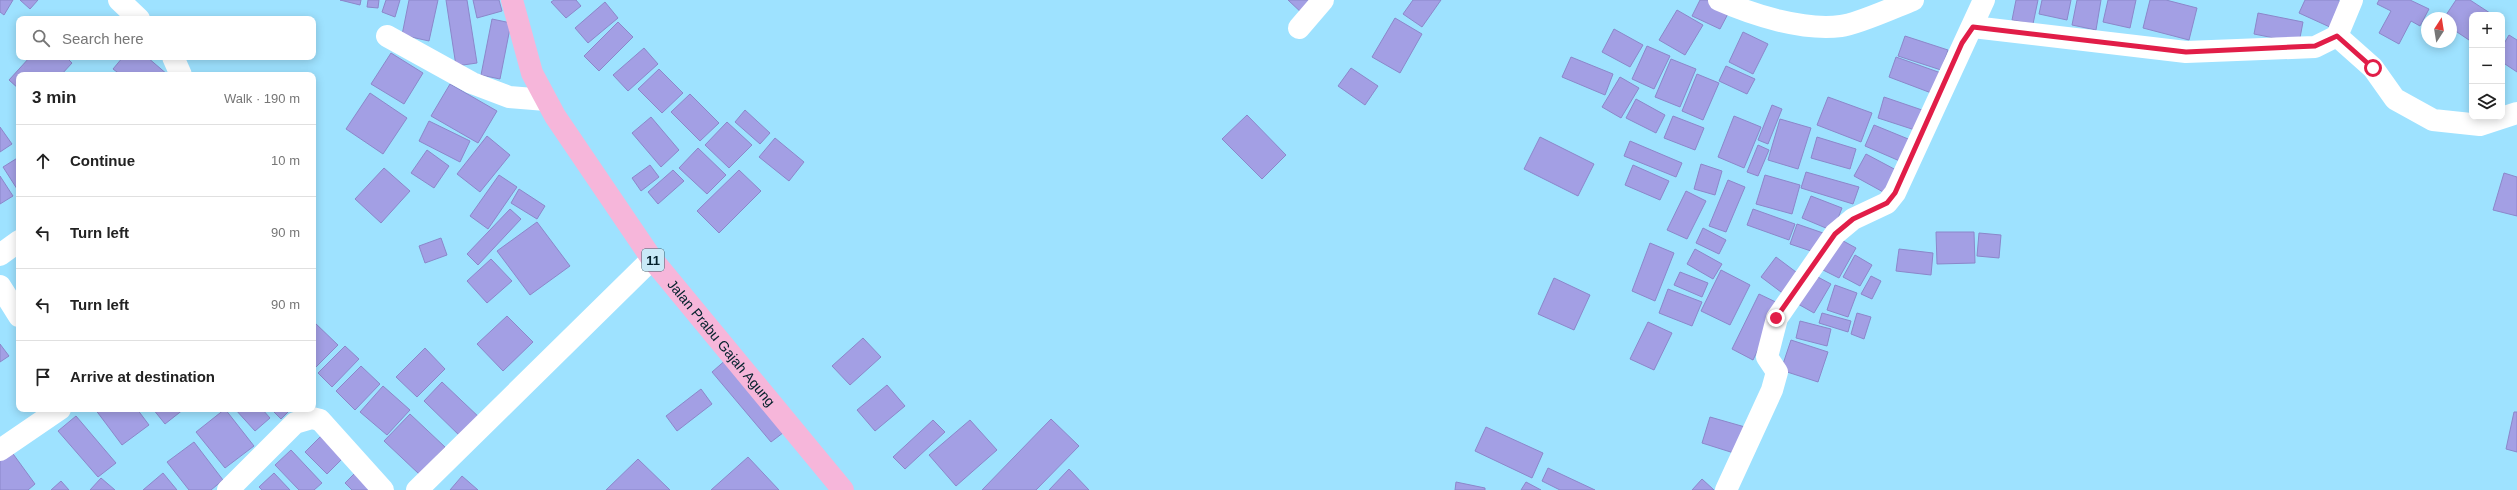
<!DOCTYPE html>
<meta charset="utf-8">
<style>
body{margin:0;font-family:Helvetica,sans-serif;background:#f6f6f6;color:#222}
.controls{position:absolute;right:12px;top:12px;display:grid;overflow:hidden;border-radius:8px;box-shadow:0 2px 10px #0003}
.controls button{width:36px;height:36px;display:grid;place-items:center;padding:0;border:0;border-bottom:1px solid #e0e0e0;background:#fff;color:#222;font:20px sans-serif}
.compass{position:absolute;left:2421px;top:12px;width:36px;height:36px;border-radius:50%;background:#fff;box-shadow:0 2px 10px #0003;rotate:12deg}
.stop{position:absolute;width:12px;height:12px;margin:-9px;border:3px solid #e11d48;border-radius:50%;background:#fff}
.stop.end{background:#e11d48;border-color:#fff;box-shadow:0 1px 4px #0008}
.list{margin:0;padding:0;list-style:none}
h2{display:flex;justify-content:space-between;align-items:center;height:52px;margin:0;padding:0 16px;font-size:17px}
h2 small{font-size:13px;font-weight:400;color:#767676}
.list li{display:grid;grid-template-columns:26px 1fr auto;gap:12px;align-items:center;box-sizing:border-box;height:72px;padding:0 16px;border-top:1px solid #e0e0e0}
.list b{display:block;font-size:15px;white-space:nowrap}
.list em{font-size:13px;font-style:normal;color:#767676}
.icon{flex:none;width:22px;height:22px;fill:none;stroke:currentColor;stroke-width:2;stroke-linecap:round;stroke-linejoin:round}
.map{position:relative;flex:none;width:2517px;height:490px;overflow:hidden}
.search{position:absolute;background:#fff;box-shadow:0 2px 10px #0003;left:16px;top:16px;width:300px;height:44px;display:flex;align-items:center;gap:10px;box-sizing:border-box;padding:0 14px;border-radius:8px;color:#767676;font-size:15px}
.panel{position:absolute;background:#fff;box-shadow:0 2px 10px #0003;left:16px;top:72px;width:300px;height:340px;border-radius:8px}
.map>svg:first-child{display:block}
.building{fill:#a39fe4;stroke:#8b87ca}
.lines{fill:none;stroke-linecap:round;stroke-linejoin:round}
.minor{stroke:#fff;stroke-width:22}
.trunk{stroke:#f6b6da;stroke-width:22}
.route{stroke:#e11d48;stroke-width:5}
.labels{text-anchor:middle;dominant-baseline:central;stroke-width:3.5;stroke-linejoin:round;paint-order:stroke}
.shield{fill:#c9eaf8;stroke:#3f5d69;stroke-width:1}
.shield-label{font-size:13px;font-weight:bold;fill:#04212c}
.street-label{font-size:14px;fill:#04212c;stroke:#c9eaf8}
</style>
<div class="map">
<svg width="2517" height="490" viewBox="0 0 2517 490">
<rect width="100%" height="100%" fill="#9ee2ff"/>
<!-- building -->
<g class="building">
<polygon points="0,0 13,0 4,15 0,12"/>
<polygon points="20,0 38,0 30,9"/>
<polygon points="340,0 361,0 360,5"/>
<polygon points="368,0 379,0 378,8 367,7"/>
<polygon points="386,0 400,0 395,17 382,12"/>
<polygon points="409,0 438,0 429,41 402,35"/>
<polygon points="446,0 467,0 477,63 456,66"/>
<polygon points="473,0 499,0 502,11 477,18"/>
<polygon points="554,0 576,0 581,6 566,18 551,2"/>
<polygon points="1288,0 1319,0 1304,15"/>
<polygon points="1413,0 1441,0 1422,27 1403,14"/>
<polygon points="1700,0 1708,0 1730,10 1720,29 1692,16"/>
<polygon points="2016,0 2038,0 2033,24 2012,20"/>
<polygon points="2042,0 2071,0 2067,20 2039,14"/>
<polygon points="2077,0 2101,0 2096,30 2072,25"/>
<polygon points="2108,0 2136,0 2130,28 2103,22"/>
<polygon points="2150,0 2166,0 2197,8 2189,40 2143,28"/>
<polygon points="2305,0 2337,0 2344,3 2332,28 2299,13"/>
<polygon points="2379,0 2410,0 2429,9 2420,26 2411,21 2399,44 2379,33 2391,11 2377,4"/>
<polygon points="2456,0 2470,0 2493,15 2472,15 2472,42 2451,28 2451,18 2444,18"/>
<polygon points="605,2 618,18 588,43 575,28"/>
<polygon points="1677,10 1703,25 1685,55 1659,40"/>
<polygon points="2258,13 2303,22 2299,43 2254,34"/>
<polygon points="1395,18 1422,34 1400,73 1372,57"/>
<polygon points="492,19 511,23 500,79 481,75"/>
<polygon points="618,22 633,37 599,71 584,56"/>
<polygon points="1614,29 1643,45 1630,67 1602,52"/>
<polygon points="1743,32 1768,44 1753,74 1729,62"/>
<polygon points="2509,35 2517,40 2517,72 2502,62 2502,47"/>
<polygon points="1905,36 1948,50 1941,70 1898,56"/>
<polygon points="1647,46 1670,56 1654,89 1632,79"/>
<polygon points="644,48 658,64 628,91 613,75"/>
<polygon points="391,53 423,73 404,104 371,84"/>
<polygon points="30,57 66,57 72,63 61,75 19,75 19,89 9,80"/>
<polygon points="123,57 147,57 168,75 121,75 113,69"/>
<polygon points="1571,57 1613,74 1605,95 1562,77"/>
<polygon points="1896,57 1941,73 1934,94 1889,77"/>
<polygon points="1671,59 1696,69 1680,107 1655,97"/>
<polygon points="1726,66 1755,79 1747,94 1719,81"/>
<polygon points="1351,68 1378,86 1365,105 1338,86"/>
<polygon points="659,69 683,93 662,113 638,89"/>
<polygon points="1697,74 1719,83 1703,120 1682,111"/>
<polygon points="1620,77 1639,88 1621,118 1602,107"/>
<polygon points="450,84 497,111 478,143 431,116"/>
<polygon points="370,93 407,118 383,154 346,129"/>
<polygon points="690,94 719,123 700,141 671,112"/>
<polygon points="1828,97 1872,113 1861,142 1817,125"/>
<polygon points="1884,97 1925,111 1918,131 1878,118"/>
<polygon points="1636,99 1665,115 1656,133 1626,118"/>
<polygon points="1772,105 1782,109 1768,144 1758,140"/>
<polygon points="745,110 770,133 760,144 735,122"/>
<polygon points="1247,115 1286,155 1262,179 1222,139"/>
<polygon points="1673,116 1704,128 1695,150 1664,138"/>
<polygon points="1734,116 1761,127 1744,168 1718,157"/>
<polygon points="651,117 679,150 661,167 632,133"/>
<polygon points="1780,119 1811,128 1798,169 1768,160"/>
<polygon points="429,121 470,141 460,162 419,141"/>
<polygon points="727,122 752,145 729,168 705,145"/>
<polygon points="1874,125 1918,143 1909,165 1865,146"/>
<polygon points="0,127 12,144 0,152"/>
<polygon points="487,136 510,155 480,192 457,174"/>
<polygon points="1540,137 1594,164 1578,196 1524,169"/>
<polygon points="1817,137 1856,149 1850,169 1811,158"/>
<polygon points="775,138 804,162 789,181 759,157"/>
<polygon points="1630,141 1682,163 1676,177 1624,156"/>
<polygon points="1758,145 1769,150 1758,176 1747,172"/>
<polygon points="698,148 726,175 707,194 679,168"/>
<polygon points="427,150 449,166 434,188 411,173"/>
<polygon points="1866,154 1898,171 1885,193 1854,176"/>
<polygon points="19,157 19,192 3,167"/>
<polygon points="1701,164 1722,171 1715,195 1694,189"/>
<polygon points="650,165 659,177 641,191 632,178"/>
<polygon points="1633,165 1669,181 1660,200 1625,185"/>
<polygon points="384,168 410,191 381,223 355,199"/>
<polygon points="673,170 684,181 658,204 648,192"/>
<polygon points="739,170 761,191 719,233 697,211"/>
<polygon points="1806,172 1859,187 1853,204 1801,188"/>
<polygon points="2504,173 2517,177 2517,216 2493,210"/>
<polygon points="499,175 517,187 488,229 470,216"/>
<polygon points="1765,175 1800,185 1792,214 1756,204"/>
<polygon points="0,176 13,196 0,204"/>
<polygon points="1728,180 1745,187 1726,232 1709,226"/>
<polygon points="519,189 545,206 537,219 511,203"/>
<polygon points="1686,191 1706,201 1687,239 1667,230"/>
<polygon points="1811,196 1842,208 1833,231 1802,218"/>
<polygon points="510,209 521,219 478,265 467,254"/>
<polygon points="1753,209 1795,224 1789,240 1747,225"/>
<polygon points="537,222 570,266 530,295 497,251"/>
<polygon points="1797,224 1826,234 1820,254 1790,244"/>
<polygon points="1703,228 1726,240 1719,254 1696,243"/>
<polygon points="1936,232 1974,232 1975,263 1937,264"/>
<polygon points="1979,233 2001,235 1999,258 1977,256"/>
<polygon points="1836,237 1856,248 1839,278 1819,268"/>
<polygon points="441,238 447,255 425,263 419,246"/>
<polygon points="1650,243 1674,253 1655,301 1632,291"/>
<polygon points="1695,249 1722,264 1713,279 1687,264"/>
<polygon points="1899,249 1933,253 1931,275 1896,271"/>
<polygon points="1855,255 1872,265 1860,286 1843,277"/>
<polygon points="1776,257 1804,278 1789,298 1761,277"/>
<polygon points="491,259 512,281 487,303 467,281"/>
<polygon points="1721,270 1750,285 1730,325 1701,311"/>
<polygon points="1680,272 1708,283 1702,297 1674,285"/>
<polygon points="1814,275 1831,284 1814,313 1798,304"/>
<polygon points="1871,276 1881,281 1872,299 1861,294"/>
<polygon points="1554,278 1590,295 1574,330 1538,314"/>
<polygon points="1835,285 1857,293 1848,317 1827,310"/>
<polygon points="1668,289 1702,302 1692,326 1659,313"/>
<polygon points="1759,294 1780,304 1753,360 1732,349"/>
<polygon points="1822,313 1851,321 1848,332 1819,323"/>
<polygon points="1857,313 1871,317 1864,339 1851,334"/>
<polygon points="507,316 533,342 503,371 477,344"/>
<polygon points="1800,321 1831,329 1827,346 1796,338"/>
<polygon points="314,322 338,345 313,370 313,323"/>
<polygon points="1648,322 1672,333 1654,370 1630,359"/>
<polygon points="863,338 881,357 850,385 832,366"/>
<polygon points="1791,340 1828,352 1818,382 1781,370"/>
<polygon points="0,344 9,356 0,362"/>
<polygon points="345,346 359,359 332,387 318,373"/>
<polygon points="425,348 445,369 417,397 396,377"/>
<polygon points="728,358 788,429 771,442 712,372"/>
<polygon points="361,366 380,384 355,410 336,391"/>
<polygon points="442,382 482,420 463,439 424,401"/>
<polygon points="887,385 905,406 875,431 857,410"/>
<polygon points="383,386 410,410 387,435 360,412"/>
<polygon points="701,389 712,404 677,431 666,416"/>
<polygon points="95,409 137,409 149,425 122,445"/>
<polygon points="153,409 184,409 165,424"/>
<polygon points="225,409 254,446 225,468 196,432"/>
<polygon points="235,409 262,409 270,418 255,431"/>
<polygon points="271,409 291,409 281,419"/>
<polygon points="2514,412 2517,412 2517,452 2506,449"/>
<polygon points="410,414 445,447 419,474 384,441"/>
<polygon points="76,416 116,463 98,477 58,431"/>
<polygon points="1710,417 1745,427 1737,454 1702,443"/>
<polygon points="1051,419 1079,446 1036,490 982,490"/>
<polygon points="933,420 945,432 905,469 893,457"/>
<polygon points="970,420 997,450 956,486 929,455"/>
<polygon points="1486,427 1543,453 1532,478 1475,451"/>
<polygon points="323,434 346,455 327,474 305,452"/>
<polygon points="194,442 223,480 211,490 189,490 167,462"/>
<polygon points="291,450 322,483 314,490 299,490 275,465"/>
<polygon points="11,451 35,484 28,490 0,490 0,459"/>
<polygon points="748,457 779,490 711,490"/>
<polygon points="638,459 670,490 606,490"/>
<polygon points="1548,468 1595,490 1560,490 1542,481"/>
<polygon points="1069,469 1089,490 1049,490"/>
<polygon points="358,470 378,490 352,490 345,483"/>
<polygon points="163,473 177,490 143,490"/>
<polygon points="274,473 290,490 262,490 259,487"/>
<polygon points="462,476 478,490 450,490"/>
<polygon points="101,478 115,490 90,490"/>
<polygon points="1702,479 1714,490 1692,490"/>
<polygon points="61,481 69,490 51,490"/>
<polygon points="1456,482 1485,488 1485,490 1455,490"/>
<polygon points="1526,482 1541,490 1521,490"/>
</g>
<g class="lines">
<!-- minor -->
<g class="minor">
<polyline points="119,0 139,19"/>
<path d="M1719 0C1753 15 1803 31 1841 26 1858 24 1895 7 1913 0"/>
<polyline points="1973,27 2186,52 2315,47 2337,36 2352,0"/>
<polyline points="1299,28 1323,0"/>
<polyline points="387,36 472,83 509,97 546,100"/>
<polyline points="2337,36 2373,68 2395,99 2433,120 2480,125 2517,113"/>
<polyline points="173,57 181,75"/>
<polyline points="0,255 19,241"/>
<polyline points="0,286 19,316"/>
<polyline points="0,450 60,409"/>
<polyline points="228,490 295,423 312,418 320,420 383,490"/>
<polyline points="417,490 652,259"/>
<polyline points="1726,490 1772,390 1777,372 1767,357 1777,318 1835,234 1853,219 1887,203 1895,193 1984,0"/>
</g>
<!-- trunk -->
<path class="trunk" id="s1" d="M512 0 532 73 555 116 652 259 843 490"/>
</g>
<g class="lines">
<!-- route -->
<polyline class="route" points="1776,318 1835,234 1853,219 1887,203 1895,193 1962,43 1973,27 2186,52 2315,46 2337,36 2373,68"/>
</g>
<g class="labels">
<!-- shield labels -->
<rect class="shield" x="642" y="249" width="22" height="22" rx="3"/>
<g class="shield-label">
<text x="653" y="260">11</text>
</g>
<!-- street labels -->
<g class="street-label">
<text stroke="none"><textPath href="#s1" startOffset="406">Jalan Prabu Gajah Agung</textPath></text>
</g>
</g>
</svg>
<div class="controls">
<button>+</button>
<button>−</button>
<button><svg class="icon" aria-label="layers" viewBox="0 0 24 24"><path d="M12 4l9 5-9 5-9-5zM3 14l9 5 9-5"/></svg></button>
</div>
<svg class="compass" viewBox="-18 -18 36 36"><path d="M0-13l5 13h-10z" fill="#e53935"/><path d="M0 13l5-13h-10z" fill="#767676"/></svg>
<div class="stop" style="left:2373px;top:68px"></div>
<div class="stop end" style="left:1776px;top:318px"></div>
<div class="search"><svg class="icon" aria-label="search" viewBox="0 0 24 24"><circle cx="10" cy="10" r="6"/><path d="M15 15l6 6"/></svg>Search here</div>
<section class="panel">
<h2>3 min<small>Walk · 190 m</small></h2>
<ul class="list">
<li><svg class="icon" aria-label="ahead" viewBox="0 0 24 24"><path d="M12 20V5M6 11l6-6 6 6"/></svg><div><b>Continue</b></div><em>10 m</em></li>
<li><svg class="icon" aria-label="left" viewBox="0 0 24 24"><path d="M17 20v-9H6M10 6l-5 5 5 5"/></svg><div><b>Turn left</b></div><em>90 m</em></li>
<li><svg class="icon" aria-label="left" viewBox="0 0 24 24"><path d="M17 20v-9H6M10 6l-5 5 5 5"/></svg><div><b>Turn left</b></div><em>90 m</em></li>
<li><svg class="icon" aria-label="arrive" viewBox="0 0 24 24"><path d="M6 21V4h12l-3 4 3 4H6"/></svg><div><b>Arrive at destination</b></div></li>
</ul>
</section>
</div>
